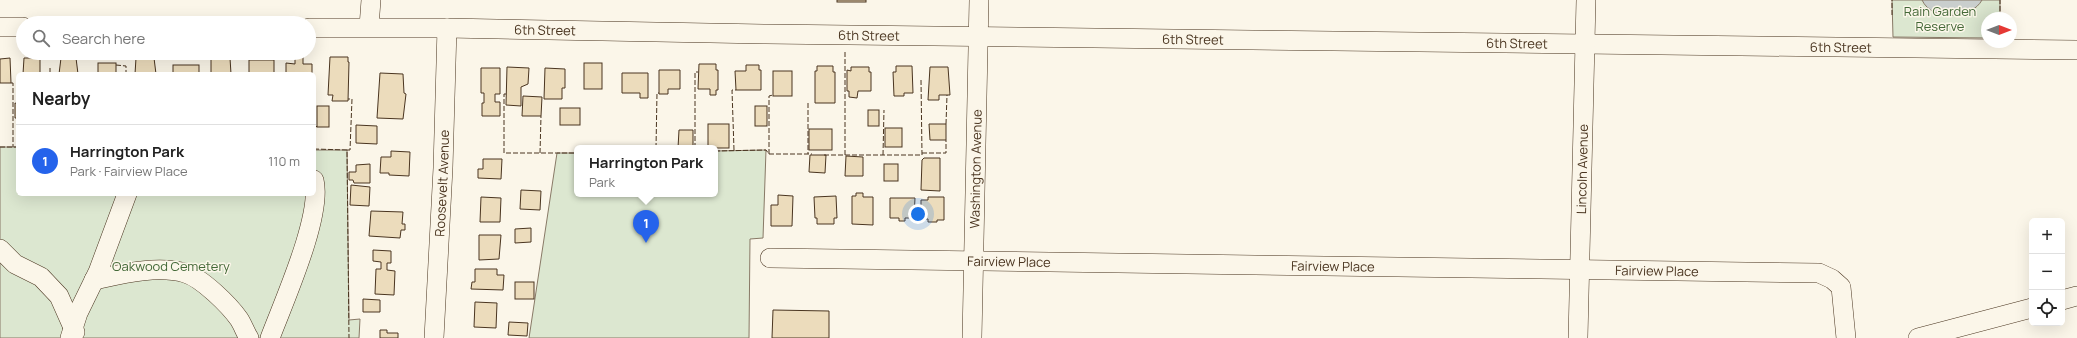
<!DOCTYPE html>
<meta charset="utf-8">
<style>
body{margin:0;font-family:Manrope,sans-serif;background:#f2f2f2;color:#222}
.controls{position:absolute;right:12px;bottom:12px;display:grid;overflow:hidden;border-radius:6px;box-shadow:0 4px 16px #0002}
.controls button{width:36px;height:36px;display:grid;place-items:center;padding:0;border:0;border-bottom:1px solid #e0e0e0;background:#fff;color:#222;font:20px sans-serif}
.compass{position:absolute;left:1981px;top:12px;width:36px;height:36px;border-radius:50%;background:#fff;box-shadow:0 4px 16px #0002;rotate:90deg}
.you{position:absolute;left:918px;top:214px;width:14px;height:14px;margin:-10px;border:3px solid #fff;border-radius:50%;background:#1a73e8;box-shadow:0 0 0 6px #1a73e833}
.badge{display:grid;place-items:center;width:26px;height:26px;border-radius:50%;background:#2563eb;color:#fff;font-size:13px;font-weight:700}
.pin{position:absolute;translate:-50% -33px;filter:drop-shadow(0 1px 2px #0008)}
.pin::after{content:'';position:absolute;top:21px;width:14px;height:12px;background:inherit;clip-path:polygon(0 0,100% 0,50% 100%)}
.popup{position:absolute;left:574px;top:145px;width:144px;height:52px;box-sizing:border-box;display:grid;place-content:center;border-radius:6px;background:#fff;filter:drop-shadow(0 1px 3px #0005);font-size:13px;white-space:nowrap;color:#767676}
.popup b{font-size:15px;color:#222}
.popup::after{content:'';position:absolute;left:50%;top:100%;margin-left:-8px;border:8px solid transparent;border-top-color:#fff}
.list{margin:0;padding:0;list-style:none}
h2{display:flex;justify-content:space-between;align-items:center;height:52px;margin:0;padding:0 16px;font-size:17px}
h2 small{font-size:13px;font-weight:400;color:#767676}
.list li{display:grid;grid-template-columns:26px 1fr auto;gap:12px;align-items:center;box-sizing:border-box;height:72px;padding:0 16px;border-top:1px solid #e0e0e0}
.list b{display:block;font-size:15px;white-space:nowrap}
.list p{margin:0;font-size:13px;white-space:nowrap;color:#767676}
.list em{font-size:13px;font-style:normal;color:#767676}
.icon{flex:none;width:22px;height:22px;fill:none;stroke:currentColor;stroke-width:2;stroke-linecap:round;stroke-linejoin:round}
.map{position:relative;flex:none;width:2077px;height:338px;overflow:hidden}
.search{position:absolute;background:#fff;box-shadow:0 4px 16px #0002;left:16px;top:16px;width:300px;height:44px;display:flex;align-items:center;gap:10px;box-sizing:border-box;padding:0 14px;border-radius:22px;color:#767676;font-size:15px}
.panel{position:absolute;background:#fff;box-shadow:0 4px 16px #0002;left:16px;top:72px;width:300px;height:124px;border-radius:6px}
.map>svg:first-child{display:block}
.green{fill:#dce7d0;stroke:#887966}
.water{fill:#c9cecd;stroke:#887966}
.building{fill:#ecdcbc;stroke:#4a3520}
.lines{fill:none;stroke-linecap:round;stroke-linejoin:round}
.minor-casing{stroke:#4a3520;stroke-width:20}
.minor{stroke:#fbf6e9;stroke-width:19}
.fence{stroke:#4a3520;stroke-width:1;stroke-dasharray:5 2;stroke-linecap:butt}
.labels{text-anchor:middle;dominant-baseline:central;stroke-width:3;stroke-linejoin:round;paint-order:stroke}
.park-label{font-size:13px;fill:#436837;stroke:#fbf6e9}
.street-label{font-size:13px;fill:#4a3520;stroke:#fbf6e9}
</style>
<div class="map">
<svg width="2077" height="338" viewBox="0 0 2077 338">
<rect width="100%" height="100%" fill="#fbf6e9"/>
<!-- green -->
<g class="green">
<polygon points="1892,0 2000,0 2000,18 1987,18 1987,38 1893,37"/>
<polygon points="0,147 18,147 18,194 314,194 314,150 347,150 349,320 360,319 359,338 0,338"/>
<polygon points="766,150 763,238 750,239 749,338 529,338 557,153 577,153 577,194 715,194 715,151"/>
</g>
<!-- water -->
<path class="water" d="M1922 0H1982C1972 19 1932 22 1922 0Z"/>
<!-- building -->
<g class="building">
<rect x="837" y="0" width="29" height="2"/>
<polygon points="295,57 303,57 303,64 312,64 312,74 286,74 286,63 295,64"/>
<polygon points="330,57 348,57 348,62 349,62 348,101 332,101 333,95 328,95"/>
<polygon points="10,58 11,83 0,83 0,59"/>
<polygon points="24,58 40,58 40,74 23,74"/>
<polygon points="61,58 76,58 78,74 59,74"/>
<polygon points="136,58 154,58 156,74 135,74"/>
<polygon points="211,58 230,58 231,74 211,74"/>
<rect x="249" y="60" width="25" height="14"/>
<rect x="98" y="63" width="18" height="11"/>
<rect x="584" y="63" width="18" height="26"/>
<polygon points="699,64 716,64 716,70 718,70 718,90 716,90 716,95 710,95 710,89 698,89"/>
<rect x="173" y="65" width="26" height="9"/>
<polygon points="746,65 759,65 759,70 761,70 761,90 736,90 735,71 746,71"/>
<polygon points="817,66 833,66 833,72 835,72 835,103 815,103 815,71 817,71"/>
<polygon points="896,66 912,66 913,93 904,93 904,96 894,96 893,72 896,72"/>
<polygon points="507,67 529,68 528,84 521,87 521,106 506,105"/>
<polygon points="851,67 869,67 869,72 871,72 871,91 858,91 857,98 849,97 849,91 847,91 847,70 851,71"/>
<polygon points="930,67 948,67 950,95 939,95 939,100 928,100"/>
<polygon points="481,68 500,68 500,94 495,94 495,102 500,102 500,116 482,116 482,103 484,103 484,93 481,93"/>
<polygon points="545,68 565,69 565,88 562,88 562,99 544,99"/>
<polygon points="659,70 680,70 680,89 668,89 668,94 659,94"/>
<rect x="773" y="71" width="19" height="25"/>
<polygon points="380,73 403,74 404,93 406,94 403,119 377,118"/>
<polygon points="622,73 648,73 648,98 640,98 640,93 622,93"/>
<polygon points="523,96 542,97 541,116 522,116"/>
<polygon points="15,103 18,104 18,118 15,118"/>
<rect x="317" y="106" width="12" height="21"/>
<rect x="755" y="106" width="12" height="20"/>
<rect x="560" y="108" width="20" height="17"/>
<rect x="868" y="110" width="11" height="16"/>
<rect x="708" y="124" width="21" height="24"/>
<polygon points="929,124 946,124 946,140 930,140"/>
<polygon points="356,125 377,126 377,144 356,143"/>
<rect x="885" y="128" width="17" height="19"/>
<rect x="809" y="129" width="23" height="21"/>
<polygon points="679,130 693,130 693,148 678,148"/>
<polygon points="391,151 410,152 409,176 389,175 389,173 380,173 381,157 391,157"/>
<polygon points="810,155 826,155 825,173 809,172"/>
<polygon points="846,156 863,157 863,176 845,176"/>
<polygon points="924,158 940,158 940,191 921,190 922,160"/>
<polygon points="483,159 502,159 501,179 478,178 478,169 483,169"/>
<polygon points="370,164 370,183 354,183 353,180 349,180 349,172 356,172 356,165"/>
<rect x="884" y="164" width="14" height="17"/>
<polygon points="351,185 370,187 369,206 350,205"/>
<polygon points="521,190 541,191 540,210 520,209"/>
<polygon points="856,193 863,193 863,197 873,197 873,225 852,224 852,196 856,196"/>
<polygon points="778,195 793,196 792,226 771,226 771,205 778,205"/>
<polygon points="836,196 837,218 834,218 834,224 817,224 817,218 815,218 814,197"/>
<polygon points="481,197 501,198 500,222 480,222"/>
<polygon points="928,197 944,197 944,220 937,220 937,222 928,222 928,219 921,219 921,200 928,200"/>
<polygon points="890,198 915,198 914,218 905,218 905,221 899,221 899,218 890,218"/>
<polygon points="371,211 403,212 402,224 405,224 405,230 401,230 400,238 369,236"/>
<polygon points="531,228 531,242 515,243 515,229"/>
<polygon points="479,235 501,235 499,259 479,260"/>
<polygon points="373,250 391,251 391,263 387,263 387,270 395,271 394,295 375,294 376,269 381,269 381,262 373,261"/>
<polygon points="475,269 497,269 497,275 504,275 503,290 471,289 472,282 475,282"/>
<rect x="515" y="282" width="19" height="17"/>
<polygon points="363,299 380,300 380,312 363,312"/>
<polygon points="475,302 497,303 496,328 474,327"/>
<polygon points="773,310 829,311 829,338 772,338"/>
<polygon points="509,322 528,323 527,336 508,335"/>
<polygon points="380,330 387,330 387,333 398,333 398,338 380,338"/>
</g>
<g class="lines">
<defs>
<g id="minor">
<polyline points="0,27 23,27"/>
<polyline points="369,27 371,0"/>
<path id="s1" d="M309 28H447L766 34 2077 50"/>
<polyline points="0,249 15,264 41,277 59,296 75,332"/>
<path id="s2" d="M770 258 1819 273 1832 279 1841 287 1846 338"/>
<path d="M94 280C122 274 157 265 185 273 202 278 229 305 239 319 243 325 245 332 249 338"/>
<polyline points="2062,300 2077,296"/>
<polyline points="70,338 78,313 98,272 127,194"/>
<path d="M270 338C283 303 323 215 314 180"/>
<path id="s3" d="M434 338 443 168 447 28"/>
<path id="s4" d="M972 338 979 0"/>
<path id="s5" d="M1578 338 1586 0"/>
<polyline points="1918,338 2032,308"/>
</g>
</defs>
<!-- minor casing -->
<use href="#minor" class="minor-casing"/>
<!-- minor -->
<use href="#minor" class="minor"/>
<!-- fence -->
<g class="fence">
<polyline points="1892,15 1892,0"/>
<polyline points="2000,18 2000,0"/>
<polyline points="116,65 126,66 126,74"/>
<polyline points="50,68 50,74"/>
<polyline points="11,83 13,83 13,147"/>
<polyline points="314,91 315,109"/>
<polyline points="506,94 504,94 504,153 577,153"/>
<polyline points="808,103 808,154"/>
<polyline points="946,124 947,95"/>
<polyline points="0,147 18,147"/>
<polyline points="656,148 657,93 659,93"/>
<polyline points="695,148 695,72 698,72"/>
<polyline points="314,149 347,150 349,338"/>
<polyline points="315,149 315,128 317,126"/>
<polyline points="347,150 350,150 352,99 348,99"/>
<polyline points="734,150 732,90 736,90"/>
<polyline points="715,151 766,150 769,154 812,154"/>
<polyline points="540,153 541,116"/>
<polyline points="922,153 946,153 946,140"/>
<polyline points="769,154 769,96 773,95"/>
<polyline points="824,155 922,155 921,80"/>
<polyline points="845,155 845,52"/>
<polyline points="883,155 884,110"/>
</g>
</g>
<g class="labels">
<!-- park labels -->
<g class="park-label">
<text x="1940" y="11">Rain Garden<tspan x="1940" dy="15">Reserve</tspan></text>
<text x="171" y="266">Oakwood Cemetery</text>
</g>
<!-- street labels -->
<g class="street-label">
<text stroke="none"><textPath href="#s1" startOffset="236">6th Street</textPath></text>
<text stroke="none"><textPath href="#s1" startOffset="560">6th Street</textPath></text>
<text stroke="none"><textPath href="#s1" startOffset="884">6th Street</textPath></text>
<text stroke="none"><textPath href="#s1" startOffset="1208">6th Street</textPath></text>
<text stroke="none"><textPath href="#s1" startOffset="1532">6th Street</textPath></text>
<text stroke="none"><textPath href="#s4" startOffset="169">Washington Avenue</textPath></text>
<text stroke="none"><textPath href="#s5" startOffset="169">Lincoln Avenue</textPath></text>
<text stroke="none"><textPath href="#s3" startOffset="155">Roosevelt Avenue</textPath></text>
<text stroke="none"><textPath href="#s2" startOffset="239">Fairview Place</textPath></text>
<text stroke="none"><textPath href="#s2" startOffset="563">Fairview Place</textPath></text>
<text stroke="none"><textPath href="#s2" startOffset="887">Fairview Place</textPath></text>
</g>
</g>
</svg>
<div class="controls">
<button>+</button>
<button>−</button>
<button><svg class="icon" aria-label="locate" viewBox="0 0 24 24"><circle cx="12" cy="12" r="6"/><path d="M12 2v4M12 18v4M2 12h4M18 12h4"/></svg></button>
</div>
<svg class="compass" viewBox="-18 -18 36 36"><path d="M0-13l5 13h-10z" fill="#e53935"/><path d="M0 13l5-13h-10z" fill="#767676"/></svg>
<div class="you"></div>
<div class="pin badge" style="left:646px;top:243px">1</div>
<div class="popup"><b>Harrington Park</b>Park</div>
<div class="search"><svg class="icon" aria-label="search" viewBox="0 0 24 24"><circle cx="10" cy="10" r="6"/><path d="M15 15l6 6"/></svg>Search here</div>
<section class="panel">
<h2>Nearby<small></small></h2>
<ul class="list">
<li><span class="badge">1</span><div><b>Harrington Park</b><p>Park · Fairview Place</p></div><em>110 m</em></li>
</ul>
</section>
</div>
